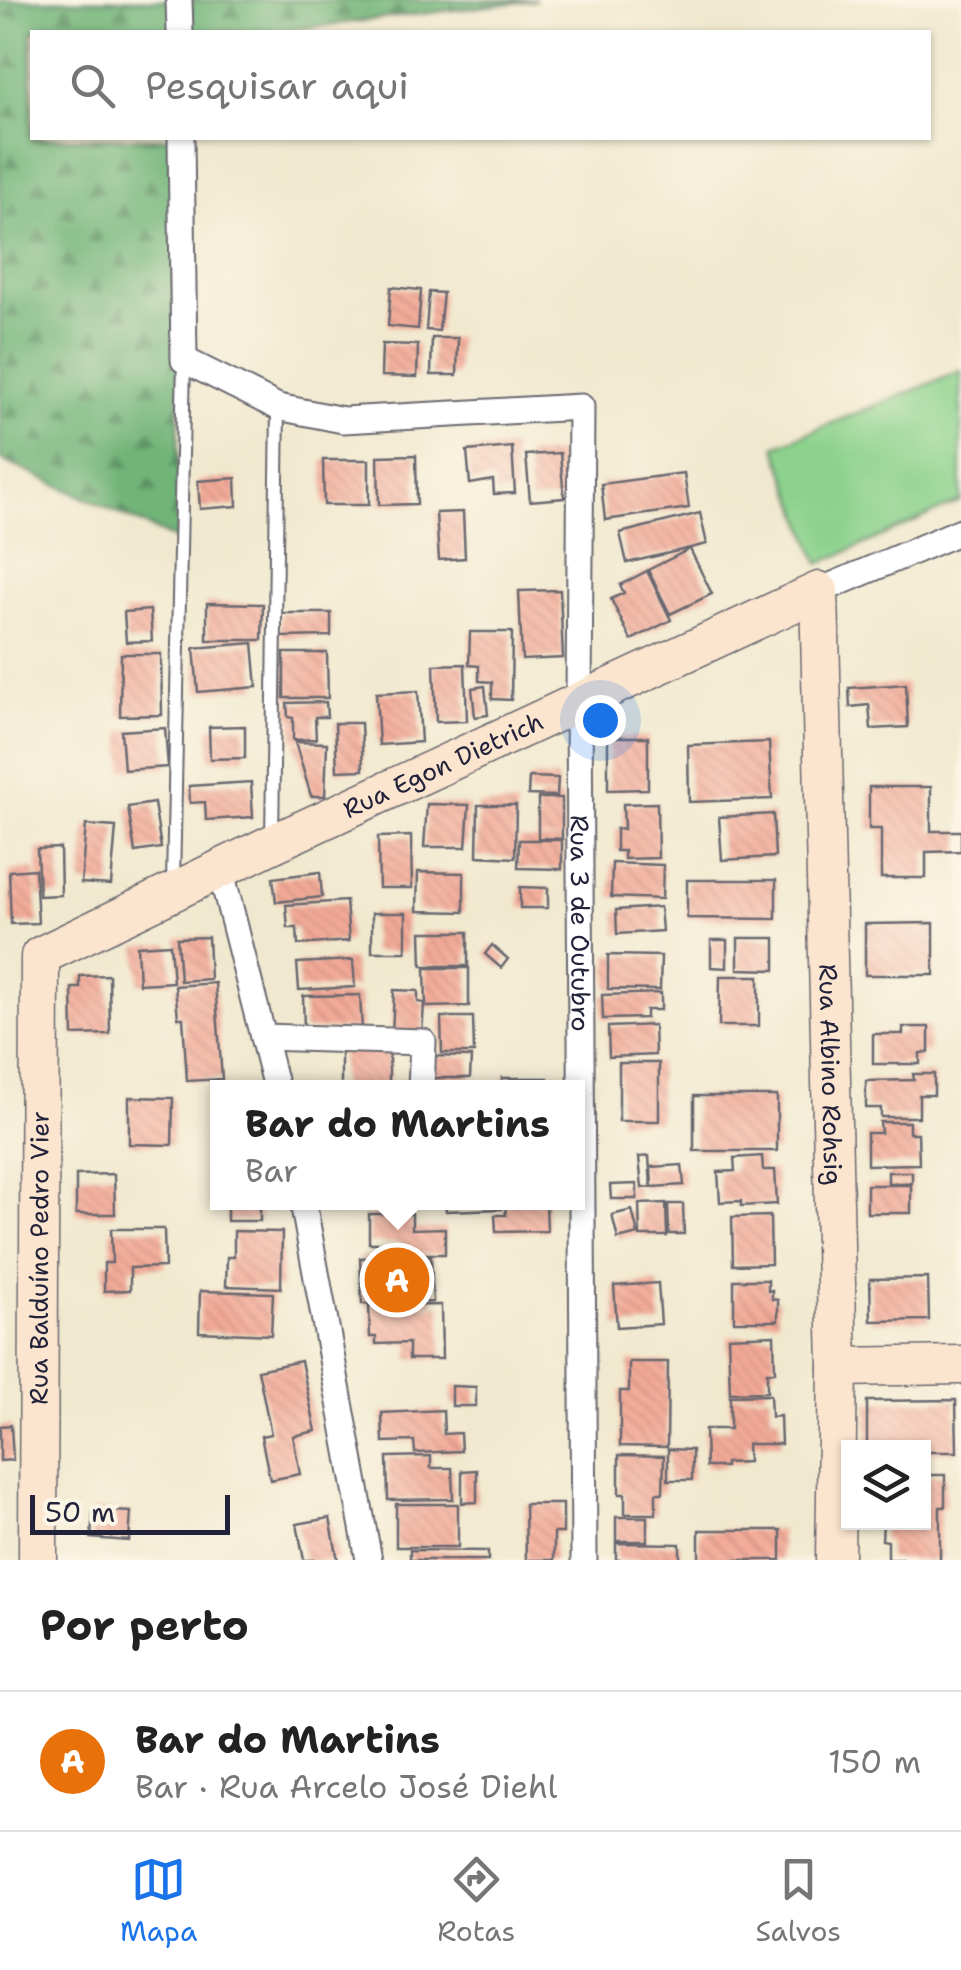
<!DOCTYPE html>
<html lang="pt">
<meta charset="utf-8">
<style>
body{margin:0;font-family:"Shantell Sans",sans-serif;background:#f2f2f2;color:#222}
.controls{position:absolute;right:30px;bottom:30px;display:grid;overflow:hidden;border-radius:0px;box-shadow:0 2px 8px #0004}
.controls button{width:90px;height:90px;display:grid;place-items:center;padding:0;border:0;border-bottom:2px solid #e0e0e0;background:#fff;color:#222;font:50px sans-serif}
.scale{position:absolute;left:30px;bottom:25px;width:200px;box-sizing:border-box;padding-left:10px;border:5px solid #22223b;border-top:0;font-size:28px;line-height:35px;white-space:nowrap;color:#22223b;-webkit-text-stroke:8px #fcf5e5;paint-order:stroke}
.you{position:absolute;left:600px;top:720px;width:35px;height:35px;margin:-25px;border:8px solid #fff;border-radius:50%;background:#1a73e8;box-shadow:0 0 0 15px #1a73e833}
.badge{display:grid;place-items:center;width:65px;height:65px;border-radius:50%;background:#1a73e8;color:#fff;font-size:32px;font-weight:700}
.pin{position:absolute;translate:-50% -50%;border:5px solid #fff;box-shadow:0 2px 10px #0006}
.popup{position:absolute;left:210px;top:1080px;width:375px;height:130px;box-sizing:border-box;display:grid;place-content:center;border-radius:0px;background:#fff;filter:drop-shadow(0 2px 8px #0005);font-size:32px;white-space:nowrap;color:#767676}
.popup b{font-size:38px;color:#222}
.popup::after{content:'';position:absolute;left:50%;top:100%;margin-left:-20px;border:20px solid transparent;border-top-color:#fff}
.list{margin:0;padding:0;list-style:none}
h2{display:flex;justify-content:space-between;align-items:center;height:130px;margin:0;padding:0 40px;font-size:42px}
h2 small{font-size:32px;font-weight:400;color:#767676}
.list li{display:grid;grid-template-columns:65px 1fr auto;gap:30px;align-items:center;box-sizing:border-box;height:140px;padding:0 40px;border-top:2px solid #e0e0e0}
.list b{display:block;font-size:38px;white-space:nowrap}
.list p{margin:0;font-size:32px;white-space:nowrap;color:#767676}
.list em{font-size:32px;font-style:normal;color:#767676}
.icon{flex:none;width:55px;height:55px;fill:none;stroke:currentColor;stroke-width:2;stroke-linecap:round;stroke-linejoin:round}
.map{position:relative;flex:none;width:961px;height:1560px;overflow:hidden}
.search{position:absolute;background:#fff;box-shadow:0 2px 8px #0004;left:30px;right:30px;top:30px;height:110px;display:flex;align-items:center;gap:25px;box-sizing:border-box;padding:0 35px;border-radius:0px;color:#767676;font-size:38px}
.sheet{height:270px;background:#fff}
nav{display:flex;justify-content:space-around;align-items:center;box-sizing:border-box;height:140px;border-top:2px solid #e0e0e0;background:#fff;font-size:28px;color:#767676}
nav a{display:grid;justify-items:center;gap:5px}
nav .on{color:#1a73e8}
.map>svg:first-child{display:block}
.green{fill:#8cd28d;stroke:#577a64;stroke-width:2.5}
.forest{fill:url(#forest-firs);stroke:#4a6b5a;stroke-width:2.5}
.building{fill:url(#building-back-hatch)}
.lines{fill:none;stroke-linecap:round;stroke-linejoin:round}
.lane-casing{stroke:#6a686f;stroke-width:16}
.street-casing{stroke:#6a686f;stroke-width:29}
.secondary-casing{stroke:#6a686f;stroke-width:41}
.lane{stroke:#fff;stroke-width:12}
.street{stroke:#fff;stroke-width:25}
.secondary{stroke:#fce5cf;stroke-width:38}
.labels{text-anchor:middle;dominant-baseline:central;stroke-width:9;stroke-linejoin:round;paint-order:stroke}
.street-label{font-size:25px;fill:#22223b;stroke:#fcf5e5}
</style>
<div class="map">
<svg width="961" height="1560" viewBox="0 0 961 1560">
<defs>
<pattern id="forest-firs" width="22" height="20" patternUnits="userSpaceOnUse" patternTransform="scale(2.5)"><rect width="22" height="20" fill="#71b478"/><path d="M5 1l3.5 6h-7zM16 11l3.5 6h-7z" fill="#5c9264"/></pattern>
<pattern id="building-back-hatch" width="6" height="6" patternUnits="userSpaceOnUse" patternTransform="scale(2.5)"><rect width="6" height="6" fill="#f3aa98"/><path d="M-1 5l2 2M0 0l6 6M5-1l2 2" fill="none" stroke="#d09284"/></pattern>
</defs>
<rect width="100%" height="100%" fill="#fcf5e5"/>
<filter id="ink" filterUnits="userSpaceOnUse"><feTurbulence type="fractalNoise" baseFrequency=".01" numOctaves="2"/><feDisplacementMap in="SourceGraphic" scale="20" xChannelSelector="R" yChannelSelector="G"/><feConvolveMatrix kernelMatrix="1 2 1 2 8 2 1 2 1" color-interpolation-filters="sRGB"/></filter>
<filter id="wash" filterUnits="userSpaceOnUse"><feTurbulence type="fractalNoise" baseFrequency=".0048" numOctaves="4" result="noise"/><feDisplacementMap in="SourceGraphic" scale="40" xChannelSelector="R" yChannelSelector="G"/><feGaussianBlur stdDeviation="2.25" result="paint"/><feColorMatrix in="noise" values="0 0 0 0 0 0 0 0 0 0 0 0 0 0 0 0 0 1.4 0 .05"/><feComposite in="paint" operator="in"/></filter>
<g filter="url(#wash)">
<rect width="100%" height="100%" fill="#f1e9cf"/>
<!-- green -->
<polygon class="green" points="961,371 961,501 819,564 775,446"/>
<!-- forest -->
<g class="forest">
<polygon points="0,0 175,0 176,32 32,32 32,138 177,138 180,356 177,540 0,459"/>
<polygon points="191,0 537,0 272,32 191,32"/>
</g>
<g id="blocks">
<!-- building -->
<g class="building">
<polygon points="391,287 421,290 418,329 388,326"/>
<polygon points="429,292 443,293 439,331 426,330"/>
<polygon points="432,338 458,338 457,375 431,375"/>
<polygon points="382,344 418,345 417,377 381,376"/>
<polygon points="512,447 515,493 494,494 493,480 470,484 467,451"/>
<polygon points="560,453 564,498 530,501 526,455"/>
<polygon points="416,455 417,504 379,505 378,456"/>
<polygon points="323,460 369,460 369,505 324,505"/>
<polygon points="684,473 689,508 605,520 601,484"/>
<polygon points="236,478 237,506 200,509 198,481"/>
<polygon points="463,512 465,558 439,560 436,513"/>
<polygon points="700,513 707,544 627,563 620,533"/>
<polygon points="690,549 712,594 670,614 648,570"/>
<polygon points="647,571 671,620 631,640 611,599 624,593 620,585"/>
<polygon points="560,590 563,658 522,660 519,591"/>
<polygon points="207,603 263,604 262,640 207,640"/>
<polygon points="150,610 152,641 126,642 124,612"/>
<polygon points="280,613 331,613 331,636 281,637"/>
<polygon points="470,632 512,632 511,700 492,699 492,682 479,681 479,666 469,665"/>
<polygon points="253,643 257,687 198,692 194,648"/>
<polygon points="284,653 327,653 328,698 284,698"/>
<polygon points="121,654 161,654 162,715 120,716"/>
<polygon points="465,664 467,721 436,722 434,665"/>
<polygon points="906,684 908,727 871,729 869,705 850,707 849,688"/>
<polygon points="485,686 488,715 475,717 472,688"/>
<polygon points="418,691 421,742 379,745 376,693"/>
<polygon points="326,702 327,717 315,717 316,739 293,740 293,718 288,717 287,703"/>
<polygon points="335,723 361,723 363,770 337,771"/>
<polygon points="245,726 245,758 210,759 209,727"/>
<polygon points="165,728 168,767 124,770 121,731"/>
<polygon points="608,737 648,737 648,789 608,790"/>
<polygon points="295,742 327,743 325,796 311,796"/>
<polygon points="769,742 772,799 689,802 688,745"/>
<polygon points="529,777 558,778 557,796 528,795"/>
<polygon points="251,782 253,817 206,820 205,802 190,803 189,786"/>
<polygon points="869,787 931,787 931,831 961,831 961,851 926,852 926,878 881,878 881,829 869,829"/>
<polygon points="538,798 562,798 562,839 538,838"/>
<polygon points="154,803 161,848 135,852 128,807"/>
<polygon points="657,803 658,858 624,859 624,851 616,851 616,829 624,829 623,804"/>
<polygon points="427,804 469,805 466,847 424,847"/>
<polygon points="478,805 516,805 515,858 477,856"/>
<polygon points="773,814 775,857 722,860 719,817"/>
<polygon points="86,825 116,827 111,885 81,883"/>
<polygon points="411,836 412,888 379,888 378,837"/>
<polygon points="519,840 562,840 562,869 518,868"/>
<polygon points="60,848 61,895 39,896 37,849"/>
<polygon points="612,863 663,865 662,899 611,897"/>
<polygon points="35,869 38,923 11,924 9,871"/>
<polygon points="320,872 322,897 276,902 273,878"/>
<polygon points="418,872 464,873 464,912 417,911"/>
<polygon points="687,880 776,880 776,919 687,918"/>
<polygon points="520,887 548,888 548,908 520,908"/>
<polygon points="346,901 349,941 298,945 297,928 288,928 286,905"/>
<polygon points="660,907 662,931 617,934 616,910"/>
<rect x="372" y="913" width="34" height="39"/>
<polygon points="934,923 934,975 865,975 865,924"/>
<polygon points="421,932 468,932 468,966 422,966"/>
<polygon points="208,937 210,979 180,981 177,938"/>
<polygon points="738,938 775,938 775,970 738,969"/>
<polygon points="711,940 727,940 727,968 711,967"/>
<polygon points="170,944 173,982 139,984 137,946"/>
<polygon points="492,945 508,959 501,968 485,954"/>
<polygon points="608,955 661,956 660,990 608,989"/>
<polygon points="353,960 355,987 299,990 297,963"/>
<polygon points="425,968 469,968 469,1006 426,1007"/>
<polygon points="109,975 110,1034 73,1035 72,988 80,988 80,976"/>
<polygon points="720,976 759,976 759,1026 719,1026"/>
<polygon points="215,983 222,1079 187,1081 183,1018 178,1018 175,986"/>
<polygon points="394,990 418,991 418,1002 424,1003 422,1036 392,1035"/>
<polygon points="661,993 661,1010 646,1010 646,1018 603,1019 602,995"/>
<polygon points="360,995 362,1029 304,1030 303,996"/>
<polygon points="441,1017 473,1017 474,1053 442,1053"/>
<polygon points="654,1025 655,1055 609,1057 608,1027"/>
<polygon points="903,1027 929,1027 929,1052 920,1053 920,1064 873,1064 873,1034 903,1034"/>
<polygon points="341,1051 389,1052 389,1088 341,1088"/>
<polygon points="432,1056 471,1057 470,1078 432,1078"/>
<rect x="619" y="1063" width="40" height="58"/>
<polygon points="913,1074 934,1074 934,1095 919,1095 919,1117 881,1117 881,1108 866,1108 866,1081 914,1080"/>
<rect x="502" y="1078" width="46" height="10"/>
<rect x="694" y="1096" width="83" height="55"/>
<polygon points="129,1097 173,1098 172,1145 129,1144"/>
<polygon points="880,1122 909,1122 909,1133 918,1133 919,1164 867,1165 867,1133 881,1133"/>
<polygon points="649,1156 651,1187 642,1188 639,1157"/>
<polygon points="762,1156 763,1170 775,1170 777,1204 741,1206 741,1201 720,1202 718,1172 735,1171 734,1158"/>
<polygon points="682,1165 684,1185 652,1187 651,1167"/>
<rect x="888" y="1172" width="24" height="11"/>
<polygon points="114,1174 115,1214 76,1214 76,1175"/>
<polygon points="637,1184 637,1199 611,1199 610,1185"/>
<rect x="867" y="1185" width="44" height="28"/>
<rect x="227" y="1202" width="33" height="19"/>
<polygon points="445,1202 502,1202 502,1209 446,1211"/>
<polygon points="505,1202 546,1202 547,1231 496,1232 495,1215 506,1215"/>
<polygon points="666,1203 667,1236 640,1236 639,1204"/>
<polygon points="668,1204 683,1204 684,1234 669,1234"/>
<polygon points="632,1210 638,1234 618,1239 612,1215"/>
<polygon points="369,1214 412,1214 412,1229 445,1228 445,1254 402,1254 402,1243 369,1243"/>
<polygon points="770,1216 771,1264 733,1265 732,1217"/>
<polygon points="111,1229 164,1229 165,1267 130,1268 130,1290 104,1291 104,1263 112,1263"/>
<polygon points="234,1231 282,1232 281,1288 226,1286 227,1257 234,1257"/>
<polygon points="431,1256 433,1302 362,1304 360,1258"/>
<polygon points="928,1278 929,1320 871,1321 870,1279"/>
<polygon points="734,1280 768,1280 768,1291 772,1290 772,1299 778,1300 778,1321 734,1321"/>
<polygon points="658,1283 661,1324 617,1327 614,1286"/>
<polygon points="200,1291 273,1293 271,1335 199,1332"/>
<polygon points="441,1305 442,1359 409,1359 409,1343 376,1344 376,1337 370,1337 369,1306"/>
<polygon points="774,1335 775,1372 767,1372 767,1392 730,1393 728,1337"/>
<polygon points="301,1361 316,1431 293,1436 300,1474 270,1480 261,1436 271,1434 258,1370"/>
<polygon points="629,1362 668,1362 667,1447 620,1446 620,1391 629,1391"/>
<polygon points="452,1386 476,1387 476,1406 452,1406"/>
<polygon points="770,1395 771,1417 780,1416 781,1444 747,1444 748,1462 725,1463 725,1467 706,1467 705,1429 730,1429 730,1396"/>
<polygon points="956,1400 957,1452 924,1452 924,1448 867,1448 867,1401"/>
<polygon points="443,1410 444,1434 460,1433 461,1451 415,1453 414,1441 383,1442 382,1413"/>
<polygon points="11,1425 13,1460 0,1461 0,1426"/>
<polygon points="668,1449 692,1450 692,1480 668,1480"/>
<polygon points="619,1455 664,1456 663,1493 656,1493 656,1514 625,1514 625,1494 619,1494"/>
<polygon points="431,1456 431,1468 452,1468 453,1499 388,1500 387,1457"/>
<polygon points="477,1470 477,1502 462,1503 462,1471"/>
<polygon points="924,1475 945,1475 945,1507 940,1507 940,1560 888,1559 888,1541 882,1540 883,1522 924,1522"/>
<rect x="396" y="1504" width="62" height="43"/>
<polygon points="525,1504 563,1504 563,1533 554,1533 554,1560 526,1560"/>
<polygon points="93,1510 131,1512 129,1541 91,1538"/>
<rect x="616" y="1517" width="31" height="24"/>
<polygon points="330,1518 338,1560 304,1560 297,1524"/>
<rect x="699" y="1530" width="82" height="30"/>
<polygon points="616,1543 680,1544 680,1560 616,1560"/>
<polygon points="410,1550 488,1551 488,1560 410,1560"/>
</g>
</g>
</g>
<g filter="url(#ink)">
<use href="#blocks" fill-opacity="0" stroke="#6a686f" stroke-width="2.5"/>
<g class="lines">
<defs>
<g id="lane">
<polyline points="272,839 278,407"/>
<polyline points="173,883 184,360"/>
</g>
<g id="street">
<polyline points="179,0 180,32"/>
<path id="s1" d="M181 138 184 360 278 407 343 420 581 407 579 700 584 1560"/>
<polyline points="819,591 961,531"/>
<polyline points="220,868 276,1088"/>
<polyline points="263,1037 423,1042 421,1088"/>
<polyline points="303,1202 369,1560"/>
</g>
<g id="secondary">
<polyline points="838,1367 961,1365"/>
<path id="s2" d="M38 1560 40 956 272 844 819 591 838 1367 835 1560"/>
</g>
</defs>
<!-- lane casing -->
<use href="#lane" class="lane-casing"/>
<!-- street casing -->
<use href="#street" class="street-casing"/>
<!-- secondary casing -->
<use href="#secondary" class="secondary-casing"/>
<!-- lane -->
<use href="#lane" class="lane"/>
<!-- street -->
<use href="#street" class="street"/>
<!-- secondary -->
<use href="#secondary" class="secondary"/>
</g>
</g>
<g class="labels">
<!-- street labels -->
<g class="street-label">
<text stroke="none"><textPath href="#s2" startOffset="1050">Rua Egon Dietrich</textPath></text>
<text stroke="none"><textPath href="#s1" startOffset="1148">Rua 3 de Outubro</textPath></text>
<text stroke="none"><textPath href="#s2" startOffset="1948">Rua Albino Rohsig</textPath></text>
<text stroke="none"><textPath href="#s2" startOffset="302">Rua Balduíno Pedro Vier</textPath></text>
</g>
</g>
</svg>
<div class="controls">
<button><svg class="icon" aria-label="layers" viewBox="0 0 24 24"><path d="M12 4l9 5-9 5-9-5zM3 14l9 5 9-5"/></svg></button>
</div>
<div class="scale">50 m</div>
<div class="you"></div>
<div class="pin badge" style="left:397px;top:1280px;background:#e8710a">A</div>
<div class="popup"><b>Bar do Martins</b>Bar</div>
<div class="search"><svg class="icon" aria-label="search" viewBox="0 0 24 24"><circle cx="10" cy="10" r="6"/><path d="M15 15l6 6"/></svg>Pesquisar aqui</div>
</div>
<section class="sheet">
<h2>Por perto<small></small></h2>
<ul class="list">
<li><span class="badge" style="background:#e8710a">A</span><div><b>Bar do Martins</b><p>Bar · Rua Arcelo José Diehl</p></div><em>150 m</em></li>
</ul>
</section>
<nav>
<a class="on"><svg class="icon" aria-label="map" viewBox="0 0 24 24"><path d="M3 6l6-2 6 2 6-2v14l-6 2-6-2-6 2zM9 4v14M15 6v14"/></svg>Mapa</a>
<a><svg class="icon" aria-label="directions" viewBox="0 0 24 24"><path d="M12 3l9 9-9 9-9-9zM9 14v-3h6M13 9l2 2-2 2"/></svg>Rotas</a>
<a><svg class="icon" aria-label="saved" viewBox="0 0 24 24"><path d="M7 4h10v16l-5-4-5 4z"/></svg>Salvos</a>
</nav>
